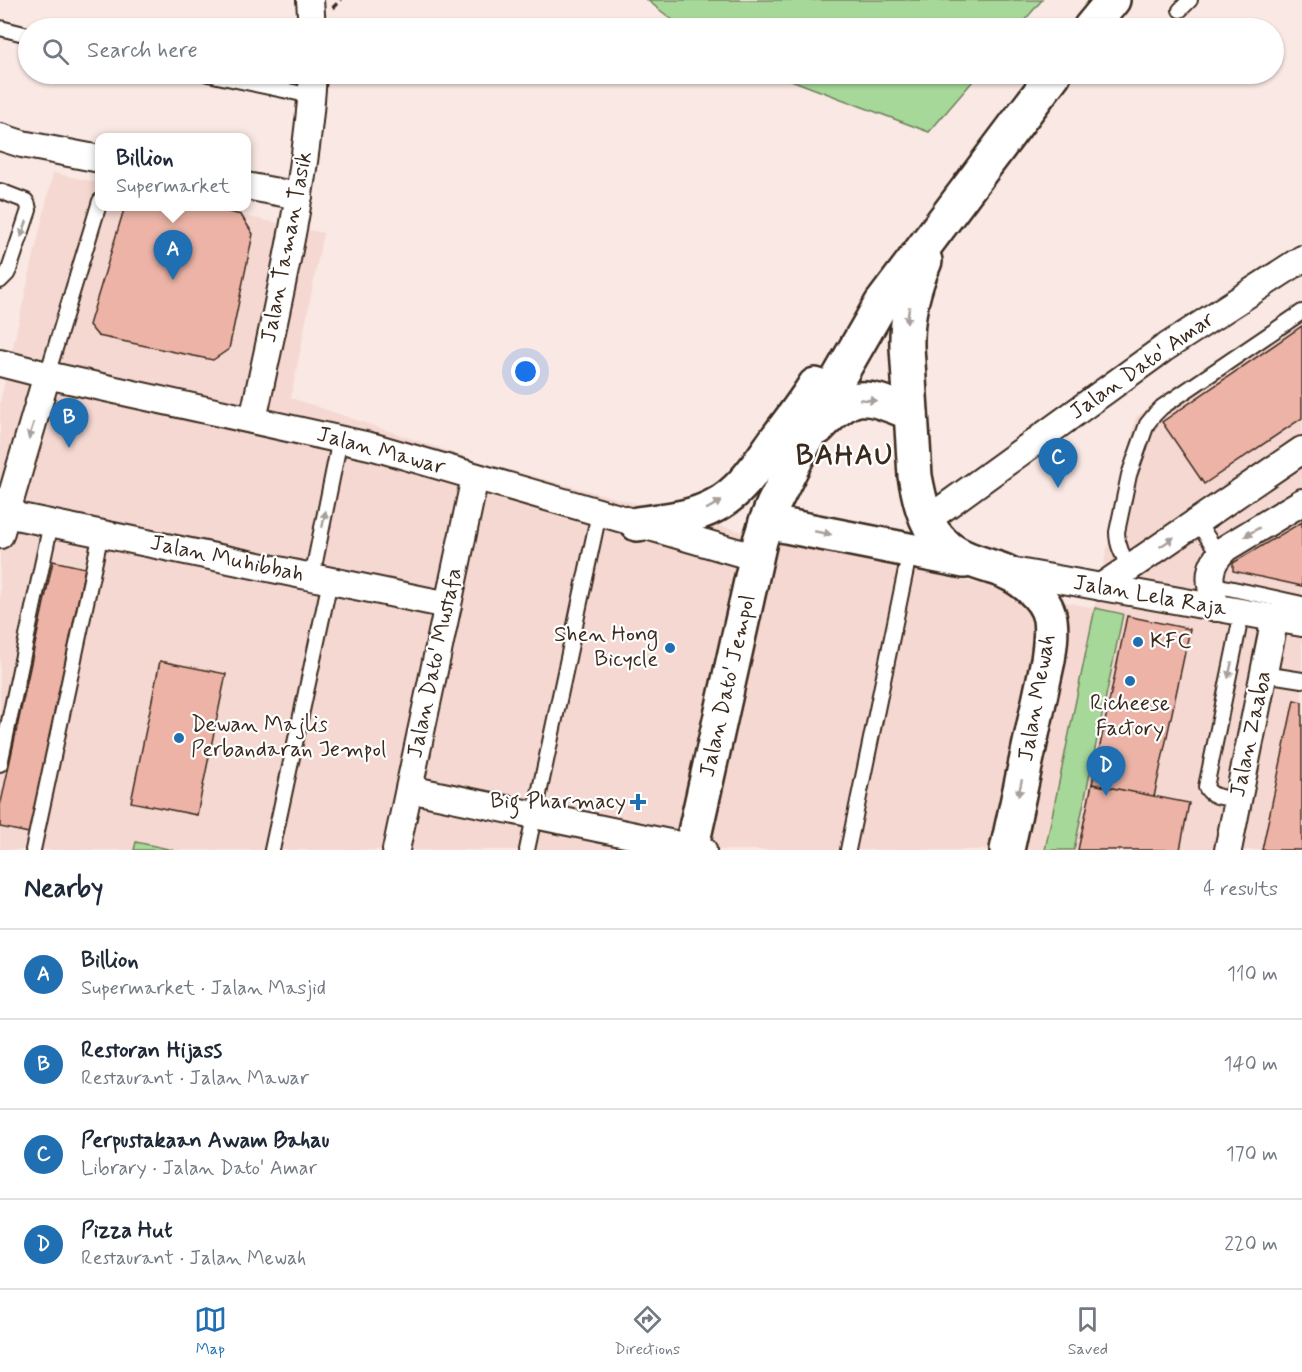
<!DOCTYPE html>
<meta charset="utf-8">
<style>
body{margin:0;font-family:Mynerve,sans-serif;background:#f6f6f7;color:#1f2937}
.you{position:absolute;left:526px;top:372px;width:21px;height:21px;margin:-15px;border:4px solid #fff;border-radius:50%;background:#1a73e8;box-shadow:0 0 0 9px #1a73e833}
.badge{display:grid;place-items:center;width:39px;height:39px;border-radius:50%;background:#1f6fb2;color:#fff;font-size:20px;font-weight:700}
.pin{position:absolute;translate:-50% -50px;filter:drop-shadow(0 2px 3px #0008)}
.pin::after{content:'';position:absolute;top:32px;width:21px;height:18px;background:inherit;clip-path:polygon(0 0,100% 0,50% 100%)}
.popup{position:absolute;left:95px;top:133px;width:156px;height:78px;box-sizing:border-box;display:grid;place-content:center;border-radius:12px;background:#fff;filter:drop-shadow(0 2px 4px #0005);font-size:20px;white-space:nowrap;color:#747a83}
.popup b{font-size:22px;color:#1f2937}
.popup::after{content:'';position:absolute;left:50%;top:100%;margin-left:-12px;border:12px solid transparent;border-top-color:#fff}
.list{margin:0;padding:0;list-style:none}
h2{display:flex;justify-content:space-between;align-items:center;height:78px;margin:0;padding:0 24px;font-size:26px}
h2 small{font-size:20px;font-weight:400;color:#747a83}
.list li{display:grid;grid-template-columns:39px 1fr auto;gap:18px;align-items:center;box-sizing:border-box;height:90px;padding:0 24px;border-top:2px solid #e0e1e3}
.list b{display:block;font-size:22px;white-space:nowrap}
.list p{margin:0;font-size:20px;white-space:nowrap;color:#747a83}
.list em{font-size:20px;font-style:normal;color:#747a83}
.icon{flex:none;width:33px;height:33px;fill:none;stroke:currentColor;stroke-width:2;stroke-linecap:round;stroke-linejoin:round}
.map{position:relative;flex:none;width:1302px;height:850px;overflow:hidden}
.search{position:absolute;background:#fff;box-shadow:0 2px 4px #0004;left:18px;right:18px;top:18px;height:66px;display:flex;align-items:center;gap:15px;box-sizing:border-box;padding:0 21px;border-radius:33px;color:#747a83;font-size:22px}
.sheet{height:438px;background:#fff}
nav{display:flex;justify-content:space-around;align-items:center;box-sizing:border-box;height:84px;border-top:2px solid #e0e1e3;background:#fff;font-size:16px;color:#747a83}
nav a{display:grid;justify-items:center;gap:3px}
nav .on{color:#1f6fb2}
.map>svg:first-child{display:block}
.built{fill:#f5d8d1}
.green{fill:#a6d899;stroke:#70815c;stroke-width:1.5}
.building{fill:#ecb3a6;stroke:#3b2a1e;stroke-width:1.5}
.lines{fill:none;stroke-linecap:round;stroke-linejoin:round}
.lane-casing{stroke:#3b2a1e;stroke-width:18}
.street-casing{stroke:#3b2a1e;stroke-width:30}
.secondary-casing{stroke:#3b2a1e;stroke-width:38}
.path{stroke:#3b2a1e;stroke-width:4;stroke-dasharray:6 4.5;stroke-linecap:butt}
.lane{stroke:#fff;stroke-width:14}
.street{stroke:#fff;stroke-width:26}
.secondary{stroke:#fff;stroke-width:33}
.oneway{fill:#a79f9a}
.poi-dot{fill:#1f6fb2;stroke:#fff;stroke-width:2}
.labels{text-anchor:middle;dominant-baseline:central;stroke-width:4.5;stroke-linejoin:round;paint-order:stroke}
.street-label{font-size:22px;fill:#3b2a1e;stroke:#fff}
.poi-label{font-size:22px;fill:#3b2a1e;stroke:#fff;text-anchor:end}
.district-label{font-size:28px;font-weight:bold;letter-spacing:1.5px;fill:#3b2a1e;stroke:#fff}
</style>
<div class="map">
<svg width="1302" height="850" viewBox="0 0 1302 850">
<rect width="100%" height="100%" fill="#f9e8e4"/>
<filter id="ink" filterUnits="userSpaceOnUse"><feTurbulence type="fractalNoise" baseFrequency=".0167" numOctaves="2"/><feDisplacementMap in="SourceGraphic" scale="12" xChannelSelector="R" yChannelSelector="G"/><feConvolveMatrix kernelMatrix="1 2 1 2 8 2 1 2 1" color-interpolation-filters="sRGB"/></filter>
<g filter="url(#ink)">
<!-- built -->
<polygon class="built" points="53,173 99,183 100,206 204,207 323,233 291,398 483,463 797,546 1094,608 1136,417 1302,302 1302,850 0,850 0,403"/>
<!-- green -->
<g class="green">
<polygon points="647,0 1042,0 1018,28 683,28"/>
<polygon points="775,74 979,74 929,132"/>
<polygon points="1095,608 1123,614 1074,850 1045,850"/>
<polygon points="136,842 173,850 134,850"/>
</g>
<!-- building -->
<g class="building">
<polygon points="125,206 204,206 241,215 253,234 229,349 213,360 98,336 89,325"/>
<polygon points="1302,326 1302,418 1204,484 1162,422"/>
<polygon points="1302,522 1302,586 1233,571 1233,563"/>
<polygon points="53,561 85,568 29,833 0,827 0,807"/>
<polygon points="1127,616 1190,629 1154,797 1092,784"/>
<polygon points="160,661 226,674 197,815 131,802"/>
<polygon points="1294,700 1302,702 1302,850 1262,850"/>
<polygon points="1092,784 1189,803 1180,850 1078,850"/>
</g>
<g class="lines">
<defs>
<g id="lane">
<polyline points="1180,10 1190,0"/>
<polyline points="0,28 28,35"/>
<polyline points="208,74 312,96"/>
<polyline points="0,191 26,201 28,205 29,210 9,270 7,274 0,281"/>
<polyline points="47,375 100,201"/>
<polyline points="1197,522 1219,554"/>
<path d="M1130 568C1123 556 1117 546 1117 532L1129 475 1147 424 1155 414 1162 407 1302 312"/>
<polyline points="312,577 340,439"/>
<polyline points="1210,584 1302,604"/>
<polyline points="1264,674 1302,680"/>
<polyline points="0,764 51,523"/>
<path d="M1238 800C1227 798 1211 798 1206 787L1242 612"/>
<polyline points="33,850 101,533"/>
<polyline points="272,850 330,581"/>
<polyline points="527,850 599,513"/>
<polyline points="848,850 910,550"/>
</g>
<g id="street">
<polyline points="310,0 312,28"/>
<polyline points="0,137 22,144 100,159"/>
<polyline points="246,186 299,196"/>
<polyline points="0,363 47,375 374,447 757,558"/>
<path d="M253 420C277 305 306 191 313 74"/>
<polyline points="6,514 448,605"/>
<polyline points="927,520 1163,349 1302,259"/>
<polyline points="0,535 47,375"/>
<polyline points="1007,570 1302,623"/>
<polyline points="1101,587 1302,450"/>
<path d="M1216 608C1210 583 1204 568 1226 548L1302 502"/>
<polyline points="409,789 703,850"/>
<polyline points="396,850 475,477"/>
<polyline points="1228,850 1275,618"/>
</g>
<g id="secondary">
<polyline points="1090,28 1113,0"/>
<path d="M925 261C913 289 906 317 907 347L915 476C919 497 924 523 939 539 953 556 975 562 995 568 1016 574 1046 595 1050 619 1052 633 1050 646 1048 660L1007 850"/>
<path d="M818 428C856 388 864 395 911 413"/>
<polyline points="766,522 964,561"/>
<path d="M637 524C663 520 690 519 714 506 742 492 759 463 777 438 790 421 803 404 815 385"/>
<polyline points="691,850 760,541 766,522 773,505 827,398 881,304 1054,74"/>
</g>
</defs>
<!-- lane casing -->
<use href="#lane" class="lane-casing"/>
<!-- street casing -->
<use href="#street" class="street-casing"/>
<!-- secondary casing -->
<use href="#secondary" class="secondary-casing"/>
<!-- path -->
<polyline class="path" points="333,8 341,0"/>
<!-- lane -->
<use href="#lane" class="lane"/>
<!-- street -->
<use href="#street" class="street"/>
<!-- secondary -->
<use href="#secondary" class="secondary"/>
</g>
<!-- one-way arrows -->
<defs><path id="oneway-solid" d="M-6-.8H1V-3.2L6.5 0L1 3.2V.8H-6Z" transform="scale(1.5)"/></defs>
<g class="oneway">
<use href="#oneway-solid" transform="translate(24 229) rotate(110)"/>
<use href="#oneway-solid" transform="translate(908 315) rotate(99)"/>
<use href="#oneway-solid" transform="translate(868 400) rotate(5)"/>
<use href="#oneway-solid" transform="translate(31 431) rotate(107)"/>
<use href="#oneway-solid" transform="translate(714 505) rotate(-29)"/>
<use href="#oneway-solid" transform="translate(324 519) rotate(-78)"/>
<use href="#oneway-solid" transform="translate(1252 532) rotate(149)"/>
<use href="#oneway-solid" transform="translate(823 533) rotate(11)"/>
<use href="#oneway-solid" transform="translate(1167 542) rotate(-34)"/>
<use href="#oneway-solid" transform="translate(1230 670) rotate(102)"/>
<use href="#oneway-solid" transform="translate(1020 788) rotate(102)"/>
</g>
</g>
<!-- markers -->
<g class="poi-dot">
<circle cx="1138" cy="642" r="6"/>
<circle cx="670" cy="648" r="6"/>
<circle cx="1130" cy="681" r="6"/>
<circle cx="179" cy="738" r="6"/>
<path d="M635 793h6v6h6v6h-6v6h-6v-6h-6v-6h6z"/>
</g>
<g class="labels">
<!-- street labels -->
<g class="street-label">
<text transform="translate(287 247) rotate(-79)">Jalan Taman Tasik</text>
<text transform="translate(1142 366) rotate(-35)">Jalan Dato' Amar</text>
<text transform="translate(381 451) rotate(15)">Jalan Mawar</text>
<text transform="translate(227 559) rotate(12)">Jalan Muhibbah</text>
<text transform="translate(1150 596) rotate(10)">Jalan Lela Raja</text>
<text transform="translate(435 663) rotate(-78)">Jalan Dato' Mustafa</text>
<text transform="translate(728 686) rotate(-77)">Jalan Dato' Jempol</text>
<text transform="translate(1037 698) rotate(-80)">Jalan Mewah</text>
<text transform="translate(1251 734) rotate(-78)">Jalan Zaaba</text>
</g>
<!-- poi labels -->
<g class="poi-label">
<text x="658" y="635">Shen Hong<tspan x="658" dy="25">Bicycle</tspan></text>
<text x="1150" y="642" text-anchor="start">KFC</text>
<text x="1130" y="704" text-anchor="middle">Richeese<tspan x="1130" dy="25">Factory</tspan></text>
<text x="191" y="725" text-anchor="start">Dewan Majlis<tspan x="191" dy="25">Perbandaran Jempol</tspan></text>
<text x="626" y="802">Big Pharmacy</text>
</g>
<!-- district labels -->
<g class="district-label">
<text x="845" y="456">BAHAU</text>
</g>
</g>
</svg>
<div class="you"></div>
<div class="pin badge" style="left:173px;top:280px">A</div>
<div class="popup"><b>Billion</b>Supermarket</div>
<div class="pin badge" style="left:69px;top:448px">B</div>
<div class="pin badge" style="left:1058px;top:488px">C</div>
<div class="pin badge" style="left:1106px;top:796px">D</div>
<div class="search"><svg class="icon" aria-label="search" viewBox="0 0 24 24"><circle cx="10" cy="10" r="6"/><path d="M15 15l6 6"/></svg>Search here</div>
</div>
<section class="sheet">
<h2>Nearby<small>4 results</small></h2>
<ul class="list">
<li><span class="badge">A</span><div><b>Billion</b><p>Supermarket · Jalan Masjid</p></div><em>110 m</em></li>
<li><span class="badge">B</span><div><b>Restoran Hijass</b><p>Restaurant · Jalan Mawar</p></div><em>140 m</em></li>
<li><span class="badge">C</span><div><b>Perpustakaan Awam Bahau</b><p>Library · Jalan Dato' Amar</p></div><em>170 m</em></li>
<li><span class="badge">D</span><div><b>Pizza Hut</b><p>Restaurant · Jalan Mewah</p></div><em>220 m</em></li>
</ul>
</section>
<nav>
<a class="on"><svg class="icon" aria-label="map" viewBox="0 0 24 24"><path d="M3 6l6-2 6 2 6-2v14l-6 2-6-2-6 2zM9 4v14M15 6v14"/></svg>Map</a>
<a><svg class="icon" aria-label="directions" viewBox="0 0 24 24"><path d="M12 3l9 9-9 9-9-9zM9 14v-3h6M13 9l2 2-2 2"/></svg>Directions</a>
<a><svg class="icon" aria-label="saved" viewBox="0 0 24 24"><path d="M7 4h10v16l-5-4-5 4z"/></svg>Saved</a>
</nav>
